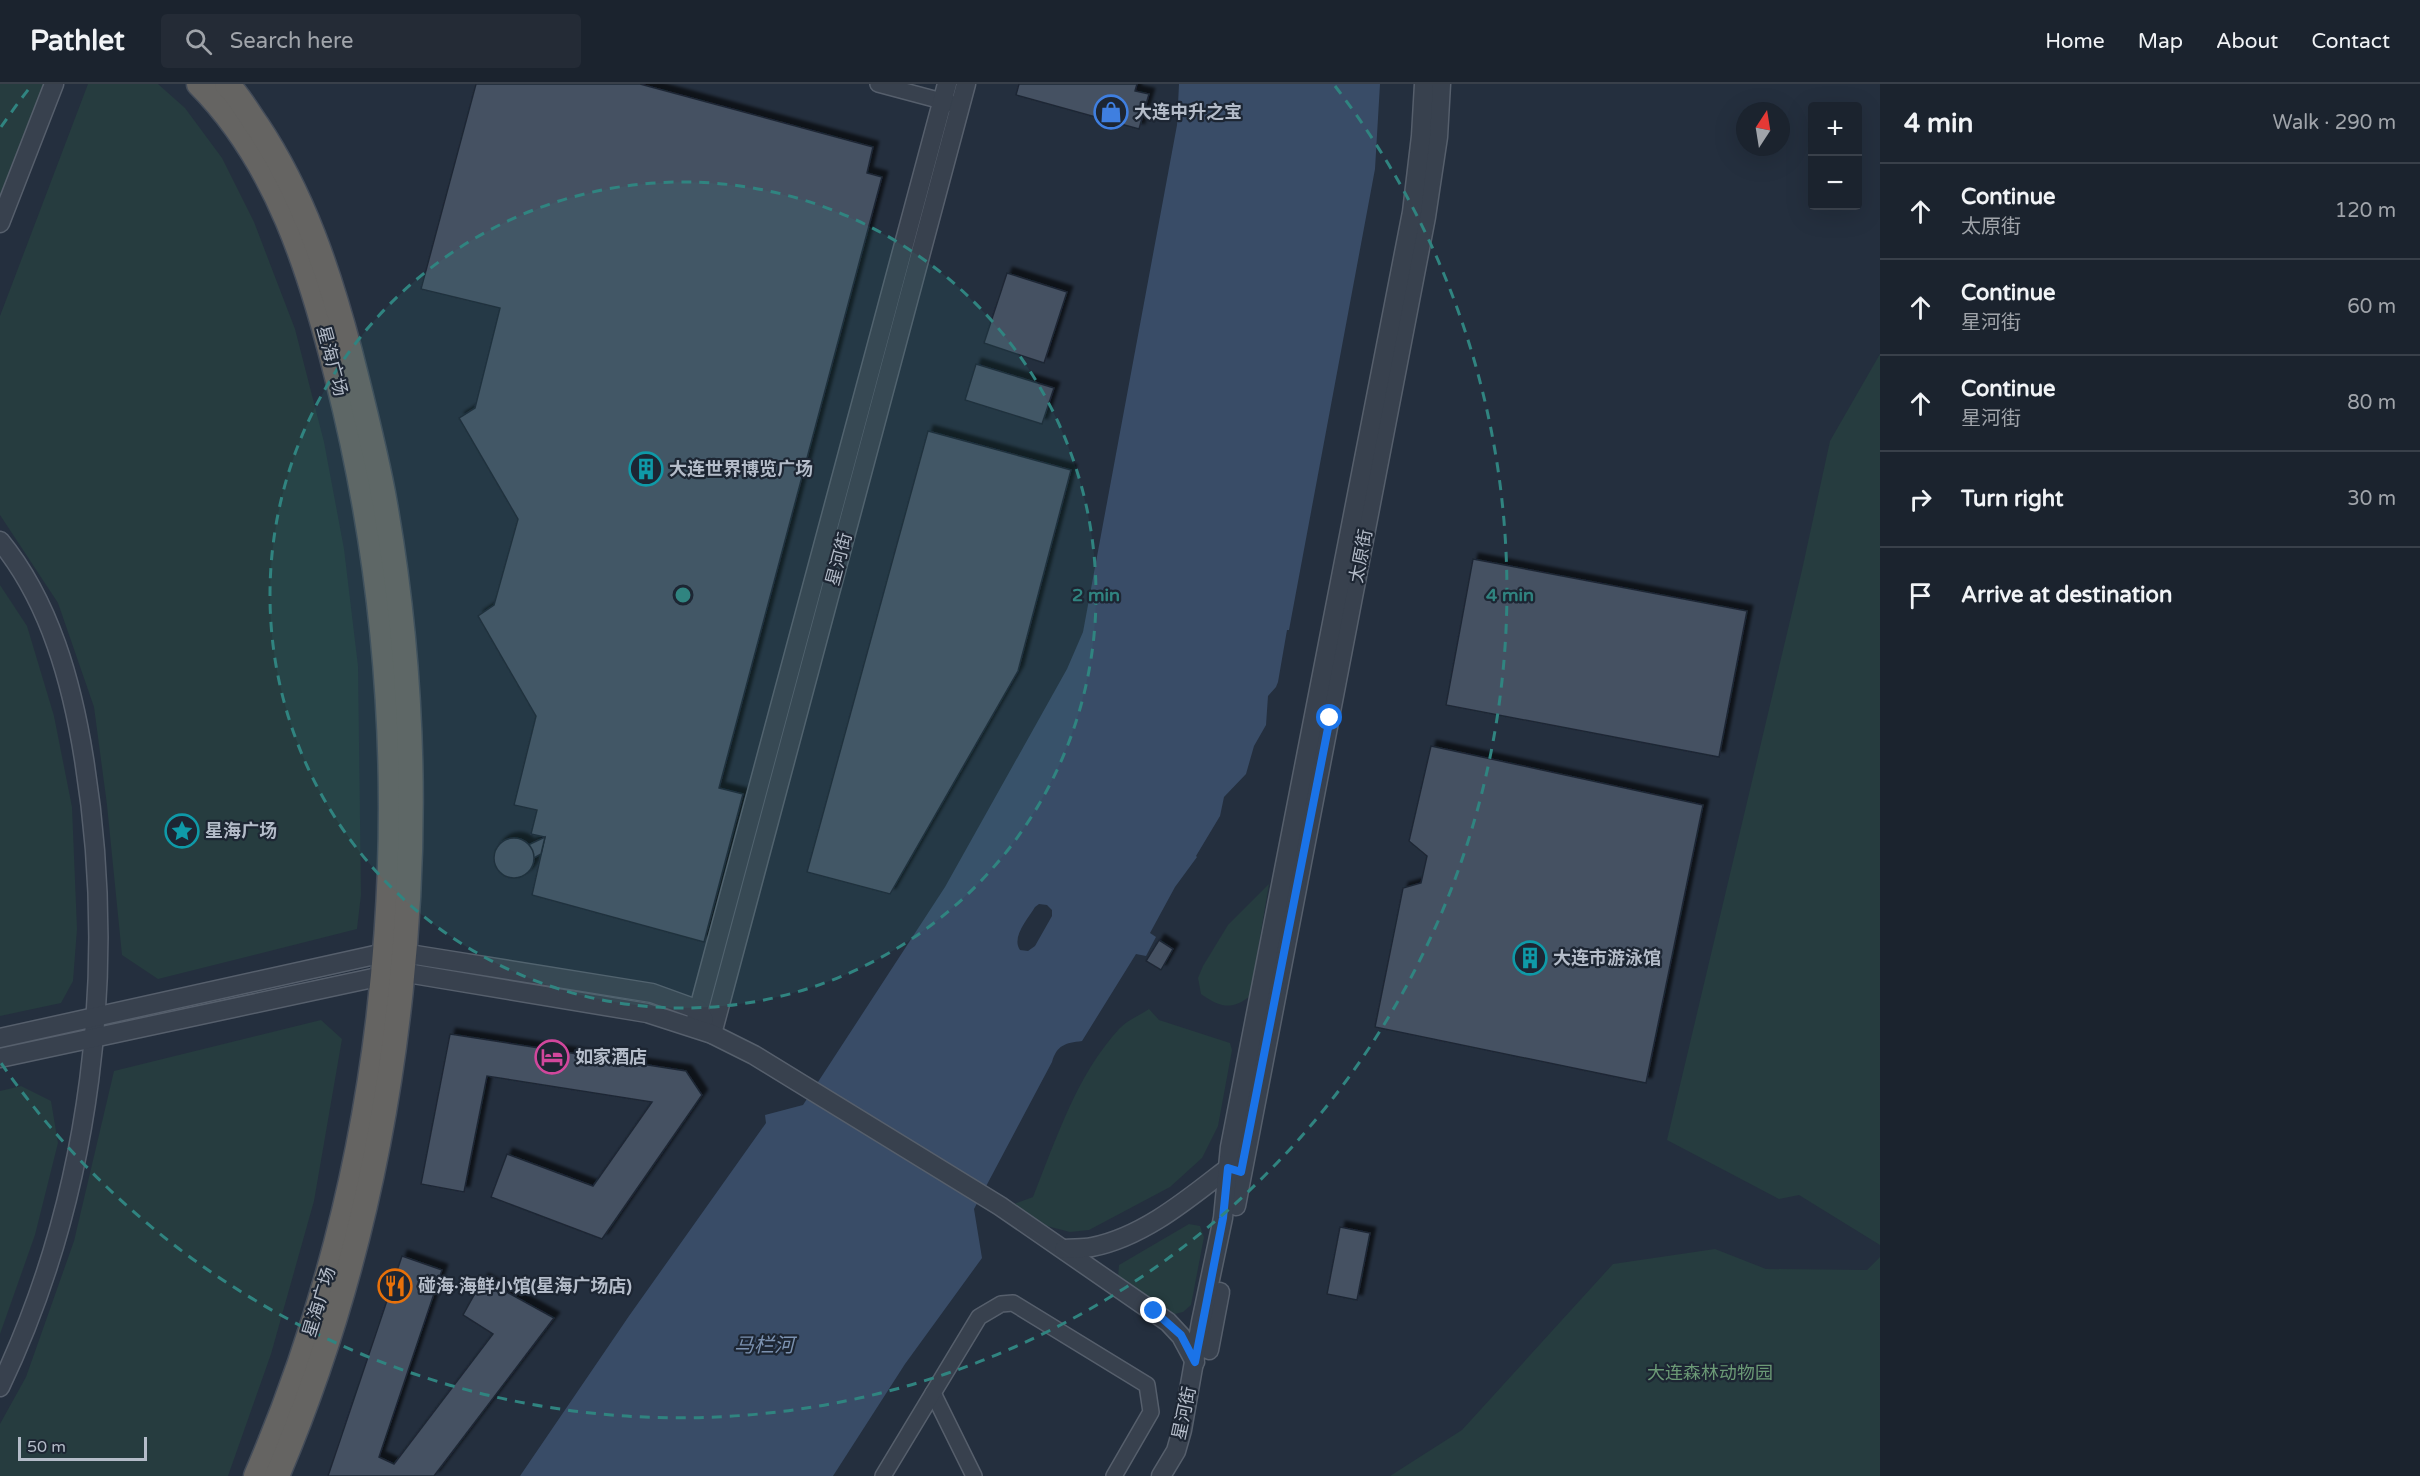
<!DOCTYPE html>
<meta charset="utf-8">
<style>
body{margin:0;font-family:"Varela Round","Noto Sans SC",sans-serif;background:#242b36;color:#f1f3f6}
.controls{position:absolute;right:18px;top:18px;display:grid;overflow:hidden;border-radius:6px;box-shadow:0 6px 24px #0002}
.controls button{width:54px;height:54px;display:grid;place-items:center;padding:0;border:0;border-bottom:2px solid #39404a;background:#1b232e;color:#f1f3f6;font:30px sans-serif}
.compass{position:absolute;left:1736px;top:18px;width:54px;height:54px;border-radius:50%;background:#1b232e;box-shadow:0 6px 24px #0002;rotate:12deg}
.scale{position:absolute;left:18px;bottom:15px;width:129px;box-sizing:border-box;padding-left:6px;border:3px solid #b4bcc9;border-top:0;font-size:16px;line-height:21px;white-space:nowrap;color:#b4bcc9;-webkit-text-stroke:4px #1d2633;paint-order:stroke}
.stop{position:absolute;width:18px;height:18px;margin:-14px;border:4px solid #1a73e8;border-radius:50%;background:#fff}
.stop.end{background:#1a73e8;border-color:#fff;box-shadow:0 2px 6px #0008}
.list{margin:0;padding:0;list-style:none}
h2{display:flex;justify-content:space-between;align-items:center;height:78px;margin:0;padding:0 24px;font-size:26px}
h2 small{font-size:20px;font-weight:400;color:#a0a4aa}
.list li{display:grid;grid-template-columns:39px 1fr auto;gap:18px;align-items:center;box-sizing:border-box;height:96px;padding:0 24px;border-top:2px solid #39404a}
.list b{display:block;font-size:22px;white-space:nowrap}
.list p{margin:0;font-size:20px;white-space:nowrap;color:#a0a4aa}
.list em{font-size:20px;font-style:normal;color:#a0a4aa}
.icon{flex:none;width:33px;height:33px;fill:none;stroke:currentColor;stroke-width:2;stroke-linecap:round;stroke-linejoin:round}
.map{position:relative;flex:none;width:1880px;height:1392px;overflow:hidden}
header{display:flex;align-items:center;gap:36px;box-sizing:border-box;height:84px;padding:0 30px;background:#1b232e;border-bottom:2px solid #39404a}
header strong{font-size:28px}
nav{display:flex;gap:33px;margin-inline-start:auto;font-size:21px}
.search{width:420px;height:54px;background:#242b36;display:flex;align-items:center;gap:15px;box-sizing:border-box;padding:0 21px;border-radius:6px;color:#a0a4aa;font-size:22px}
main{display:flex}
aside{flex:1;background:#1b232e}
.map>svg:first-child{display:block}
.green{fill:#263c3f}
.water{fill:#394c67;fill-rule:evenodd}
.building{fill:#455162;stroke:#1f2835;stroke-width:1.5;filter:url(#shadow)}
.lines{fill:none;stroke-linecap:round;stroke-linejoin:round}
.minor-casing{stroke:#565f6c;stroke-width:18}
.tertiary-casing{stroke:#565f6c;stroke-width:21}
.trunk-casing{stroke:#434c59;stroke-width:27}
.minor{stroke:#38414e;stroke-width:15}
.tertiary{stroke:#38414e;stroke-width:18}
.trunk{stroke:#656462;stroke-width:24}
.route{stroke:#1a73e8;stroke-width:8}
.ring{fill:none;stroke:#308480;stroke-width:3;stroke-dasharray:10 8}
.labels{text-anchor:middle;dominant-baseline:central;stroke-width:4.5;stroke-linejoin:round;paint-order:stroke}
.poi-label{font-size:18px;font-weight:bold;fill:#b4bcc9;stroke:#1d2633;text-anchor:start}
.street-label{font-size:18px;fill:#b4bcc9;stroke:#1d2633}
.park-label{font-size:18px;fill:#6b9a76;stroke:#1d2633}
.water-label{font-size:20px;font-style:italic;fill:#7c92b1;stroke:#1d2633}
.centre{fill:#308480;stroke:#1d2633;stroke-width:3}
.ring-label{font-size:18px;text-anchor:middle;font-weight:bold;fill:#308480;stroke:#1d2633;stroke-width:4.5;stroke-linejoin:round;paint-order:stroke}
</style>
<header>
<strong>Pathlet</strong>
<div class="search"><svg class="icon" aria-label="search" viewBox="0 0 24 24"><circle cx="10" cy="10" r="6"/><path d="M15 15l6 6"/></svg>Search here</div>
<nav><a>Home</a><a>Map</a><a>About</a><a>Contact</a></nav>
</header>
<main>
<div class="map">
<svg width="1880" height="1392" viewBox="0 0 1880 1392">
<defs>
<filter id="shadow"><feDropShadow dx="5.5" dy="-5.5" stdDeviation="1.5" flood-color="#0009"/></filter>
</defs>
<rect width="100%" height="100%" fill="#242f3e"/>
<!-- green -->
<g class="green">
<polygon points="0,0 47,0 0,122"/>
<polygon points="88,0 158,0 185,24 222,74 254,138 295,245 324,358 344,465 358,582 361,811 357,845 158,895 122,871 107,721 94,623 58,519 0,431 0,232"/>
<polygon points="1880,270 1880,1161 1799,1111 1779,1115 1667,1056 1802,486 1830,357"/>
<polygon points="0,501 27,542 54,632 72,723 77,845 73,897 61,919 0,932"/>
<path d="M1269 800 1250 912C1232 927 1219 923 1201 910L1198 894 1203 882 1228 841Z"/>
<path d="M1149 925 1159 936 1230 959 1232 966 1218 1042 1202 1074 1170 1103 1089 1146 1070 1148 1043 1141 1011 1121 1033 1113C1056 1056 1076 992 1119 945 1126 937 1140 931 1149 925Z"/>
<polygon points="321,936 342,955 314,1117 271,1270 228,1392 0,1392 0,1340 26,1293 74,1157 114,987"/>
<polygon points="21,1002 51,1017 58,1059 35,1151 0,1250 0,1007"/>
<polygon points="1189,1140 1200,1142 1204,1153 1191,1221 1183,1228 1171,1231 1126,1201 1118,1193 1119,1181"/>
<polygon points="1715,1165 1766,1185 1867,1186 1880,1173 1880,1392 1390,1392 1462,1346 1613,1180"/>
</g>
<!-- water -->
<path class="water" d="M1179 0H1380L1375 85 1289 546H1287L1278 598 1276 603 1268 612 1266 641 1254 662 1246 690 1224 713 1220 732 1196 772 1197 773 1175 803 1150 849 1156 853 1146 872 1136 870 1082 957C1065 959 1057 961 1052 978L974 1125 982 1174 905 1280 833 1392H520L629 1232 766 1039 765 1031 803 1021 945 803 1067 585 1083 548 1177 41ZM1039 820 1047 821 1052 826V832L1035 862 1028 867 1020 866C1011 853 1028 835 1035 823Z"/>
<!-- building -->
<g class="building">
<polygon points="476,0 640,0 873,63 867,89 882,93 719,704 743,710 704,858 532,811 545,753 531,750 537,726 514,721 536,632 478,532 494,521 518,435 459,334 475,324 500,224 421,205"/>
<polygon points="1019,0 1137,0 1135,7 1149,10 1139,45 1016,11"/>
<polygon points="1007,189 1067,208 1044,279 984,259"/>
<polygon points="976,280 1054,304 1042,340 965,316"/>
<polygon points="928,347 1071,386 1018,587 890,810 807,788"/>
<polygon points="1473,475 1747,527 1719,673 1446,621"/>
<polygon points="1431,662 1703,721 1646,999 1375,943 1403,804 1421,799 1427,772 1409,757"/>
<polygon points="545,753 541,770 534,774 528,761"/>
<circle cx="514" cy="774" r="20"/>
<polygon points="1159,856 1173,865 1161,886 1146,877"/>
<polygon points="450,950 686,987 702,1011 602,1155 491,1113 507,1070 593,1102 652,1018 487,992 464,1108 421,1100"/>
<polygon points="1340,1143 1370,1149 1357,1216 1327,1210"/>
<polygon points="402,1172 442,1186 379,1373 394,1380 493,1250 463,1231 483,1195 554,1234 434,1392 328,1392"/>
</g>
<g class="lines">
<defs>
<g id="minor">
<polyline points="878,0 953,20"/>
<polyline points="933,1309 974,1392"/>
<polyline points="883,1392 979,1233 1001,1220 1013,1219 1147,1301 1151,1328 1114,1392"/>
</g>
<g id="tertiary">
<polyline points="0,139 54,0"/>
<path d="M0 457C50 518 72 599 84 675 118 885 92 1110 0 1303"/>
<polyline points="694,943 947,0"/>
<polyline points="712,950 966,0"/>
<polyline points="0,954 384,869 403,869 652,909 699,926 704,936"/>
<polyline points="0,974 401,888 647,929 712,950 754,971 1000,1122 1168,1238 1181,1252 1195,1278"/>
<polyline points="1236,1122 1426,133 1438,53 1441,0"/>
<path d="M1064 1165C1073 1164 1083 1165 1092 1163 1143 1153 1188 1115 1228 1084L1234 1086"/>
<polyline points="1209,1266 1220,1208"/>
<polyline points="1161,1392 1176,1367 1182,1346 1201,1238 1223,1134 1230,1063 1412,128 1421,52 1424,0"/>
</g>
<g id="trunk">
<path d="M199 0C277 78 311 189 337 293 429 654 404 1049 256 1392"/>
<path d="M227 0C239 12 247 27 257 41 303 110 329 188 350 268 362 315 374 362 383 409 442 733 406 1090 277 1392"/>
</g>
</defs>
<!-- minor casing -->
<use href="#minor" class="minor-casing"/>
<!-- tertiary casing -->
<use href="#tertiary" class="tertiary-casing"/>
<!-- trunk casing -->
<use href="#trunk" class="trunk-casing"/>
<!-- minor -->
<use href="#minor" class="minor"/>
<!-- tertiary -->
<use href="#tertiary" class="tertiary"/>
<!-- trunk -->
<use href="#trunk" class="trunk"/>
</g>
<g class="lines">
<!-- route -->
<polyline class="route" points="1154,1227 1181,1251 1195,1278 1223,1134 1228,1084 1241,1088 1330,634"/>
</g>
<!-- distance rings -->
<circle cx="683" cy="511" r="413" fill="#308480" fill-opacity=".12"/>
<g class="ring">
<circle cx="683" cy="511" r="413"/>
<path d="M1 43A827 827 0 0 1 31 2M1335 2A827 827 0 1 1 1 979"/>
</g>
<!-- icons -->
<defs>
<symbol id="shop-ring" viewBox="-11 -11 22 22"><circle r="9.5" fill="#1d2633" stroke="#3f7fe0" stroke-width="1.5"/><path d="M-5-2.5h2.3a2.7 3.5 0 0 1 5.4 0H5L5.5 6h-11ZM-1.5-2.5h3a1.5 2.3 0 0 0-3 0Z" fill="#3f7fe0"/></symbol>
<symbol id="building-ring" viewBox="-11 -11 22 22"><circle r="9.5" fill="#1d2633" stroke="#0f9aa8" stroke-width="1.5"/><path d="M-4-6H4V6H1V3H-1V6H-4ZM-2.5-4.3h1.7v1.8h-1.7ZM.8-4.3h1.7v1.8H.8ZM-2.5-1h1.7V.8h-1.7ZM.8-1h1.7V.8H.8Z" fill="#0f9aa8"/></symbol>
<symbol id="sight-ring" viewBox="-11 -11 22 22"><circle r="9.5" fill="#1d2633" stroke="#0f9aa8" stroke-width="1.5"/><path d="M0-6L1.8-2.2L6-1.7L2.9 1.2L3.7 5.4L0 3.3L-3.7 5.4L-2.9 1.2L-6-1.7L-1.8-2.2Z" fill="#0f9aa8"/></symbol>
<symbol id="hotel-ring" viewBox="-11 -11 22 22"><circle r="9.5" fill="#1d2633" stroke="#d1479c" stroke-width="1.5"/><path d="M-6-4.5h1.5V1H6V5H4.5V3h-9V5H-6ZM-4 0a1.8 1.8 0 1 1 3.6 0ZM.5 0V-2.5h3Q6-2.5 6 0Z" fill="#d1479c"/></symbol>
<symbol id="restaurant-ring" viewBox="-11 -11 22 22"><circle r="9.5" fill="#1d2633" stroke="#e8710a" stroke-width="1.5"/><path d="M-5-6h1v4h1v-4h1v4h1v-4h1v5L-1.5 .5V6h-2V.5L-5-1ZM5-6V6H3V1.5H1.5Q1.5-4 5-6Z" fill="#e8710a"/></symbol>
</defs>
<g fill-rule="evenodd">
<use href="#shop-ring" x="1092" y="9" width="38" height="38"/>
<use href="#building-ring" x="627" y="366" width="38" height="38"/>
<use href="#sight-ring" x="163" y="728" width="38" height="38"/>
<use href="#building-ring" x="1511" y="855" width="38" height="38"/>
<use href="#hotel-ring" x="533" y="954" width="38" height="38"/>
<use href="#restaurant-ring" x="376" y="1183" width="38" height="38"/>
</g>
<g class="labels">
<!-- poi labels -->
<g class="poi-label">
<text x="1134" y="28">大连中升之宝</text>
<text x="669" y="385">大连世界博览广场</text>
<text x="205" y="747">星海广场</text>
<text x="1553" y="874">大连市游泳馆</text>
<text x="575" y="973">如家酒店</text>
<text x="418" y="1202">碰海·海鲜小馆(星海广场店)</text>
</g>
<!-- street labels -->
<g class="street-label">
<text transform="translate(332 277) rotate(75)">星海广场</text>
<text transform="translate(1361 472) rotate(-79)">太原街</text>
<text transform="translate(839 475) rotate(-75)">星河街</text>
<text transform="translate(319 1218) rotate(-73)">星海广场</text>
<text transform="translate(1184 1329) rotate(-78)">星河街</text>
</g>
<!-- park labels -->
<g class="park-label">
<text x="1710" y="1289">大连森林动物园</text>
</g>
<!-- water labels -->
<g class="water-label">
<text x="764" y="1262">马栏河</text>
</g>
</g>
<circle cx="683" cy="511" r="9" class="centre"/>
<g class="ring-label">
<text x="1096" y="517">2 min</text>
<text x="1510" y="517">4 min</text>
</g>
</svg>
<div class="controls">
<button>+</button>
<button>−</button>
</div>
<svg class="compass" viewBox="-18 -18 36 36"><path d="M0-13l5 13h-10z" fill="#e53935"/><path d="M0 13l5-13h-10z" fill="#a0a4aa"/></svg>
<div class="scale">50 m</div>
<div class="stop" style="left:1330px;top:634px"></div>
<div class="stop end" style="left:1154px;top:1227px"></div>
</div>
<aside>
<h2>4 min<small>Walk · 290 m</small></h2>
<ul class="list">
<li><svg class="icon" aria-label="ahead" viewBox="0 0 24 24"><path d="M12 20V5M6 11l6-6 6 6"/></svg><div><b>Continue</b><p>太原街</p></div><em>120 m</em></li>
<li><svg class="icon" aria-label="ahead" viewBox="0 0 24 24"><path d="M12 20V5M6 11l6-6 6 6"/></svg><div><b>Continue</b><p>星河街</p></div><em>60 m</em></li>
<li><svg class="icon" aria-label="ahead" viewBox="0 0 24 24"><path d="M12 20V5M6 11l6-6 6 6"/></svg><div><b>Continue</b><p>星河街</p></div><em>80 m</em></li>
<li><svg class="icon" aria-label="right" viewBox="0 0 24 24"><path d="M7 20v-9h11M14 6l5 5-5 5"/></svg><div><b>Turn right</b></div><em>30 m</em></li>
<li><svg class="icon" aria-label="arrive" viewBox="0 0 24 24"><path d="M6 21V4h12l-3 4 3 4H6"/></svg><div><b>Arrive at destination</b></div></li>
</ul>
</aside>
</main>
